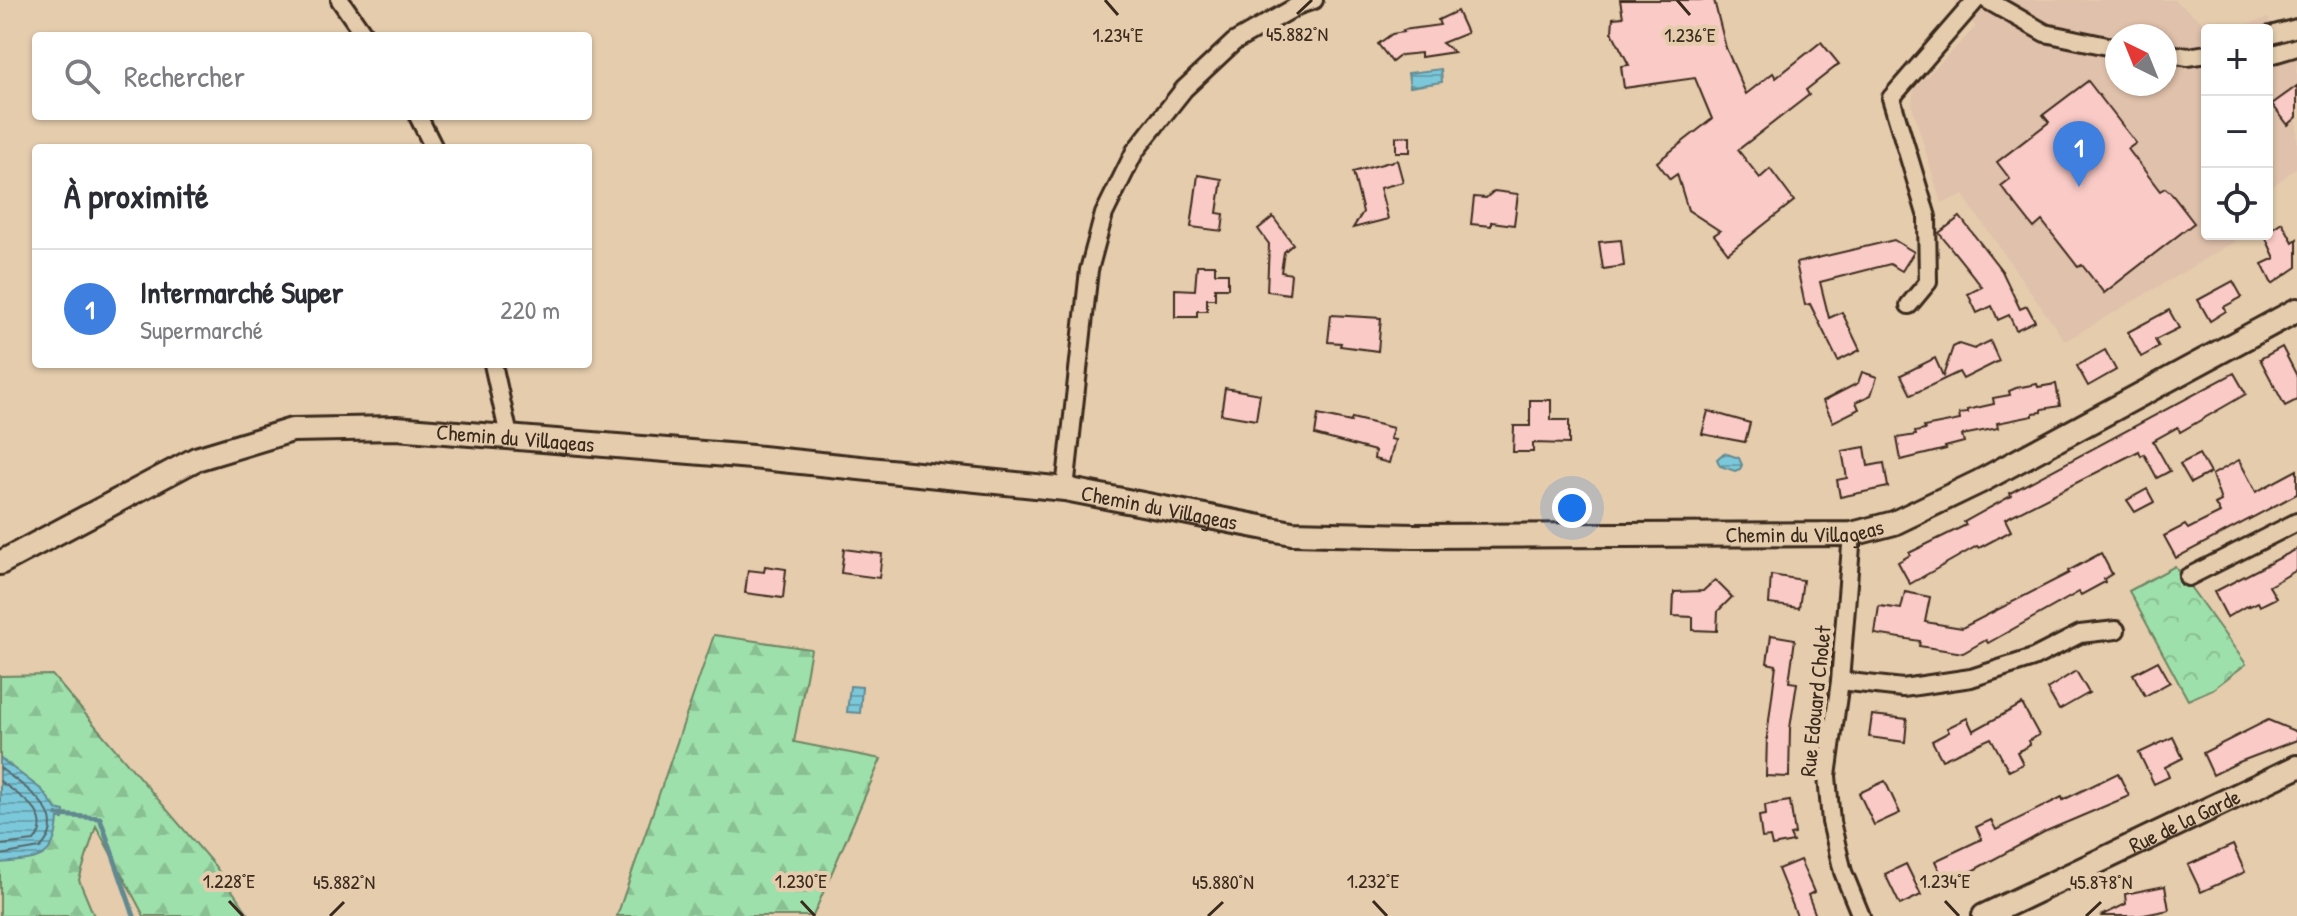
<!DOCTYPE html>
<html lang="fr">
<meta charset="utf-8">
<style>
body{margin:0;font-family:"Patrick Hand",sans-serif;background:#f7f7f7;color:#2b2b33}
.controls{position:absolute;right:24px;top:24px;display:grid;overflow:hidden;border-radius:8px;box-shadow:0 2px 6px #0004}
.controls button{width:72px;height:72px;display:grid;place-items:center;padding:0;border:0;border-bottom:2px solid #e1e1e2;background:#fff;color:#2b2b33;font:40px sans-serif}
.compass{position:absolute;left:2105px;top:24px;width:72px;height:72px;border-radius:50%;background:#fff;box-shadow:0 2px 6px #0004;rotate:317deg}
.you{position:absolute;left:1572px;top:508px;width:28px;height:28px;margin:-20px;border:6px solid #fff;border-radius:50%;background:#1a73e8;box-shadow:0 0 0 12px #1a73e833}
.badge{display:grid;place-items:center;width:52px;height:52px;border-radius:50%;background:#2563eb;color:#fff;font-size:26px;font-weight:700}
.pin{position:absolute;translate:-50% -66px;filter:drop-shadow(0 2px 4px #0008)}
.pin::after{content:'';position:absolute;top:42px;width:28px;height:24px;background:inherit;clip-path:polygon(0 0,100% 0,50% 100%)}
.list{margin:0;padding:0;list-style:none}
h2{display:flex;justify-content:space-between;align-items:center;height:104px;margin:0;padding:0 32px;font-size:34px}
h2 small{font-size:26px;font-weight:400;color:#7c7c81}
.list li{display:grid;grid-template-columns:52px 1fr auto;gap:24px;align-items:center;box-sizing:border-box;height:120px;padding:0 32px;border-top:2px solid #e1e1e2}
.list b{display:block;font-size:30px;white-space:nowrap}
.list p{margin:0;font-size:26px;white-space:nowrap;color:#7c7c81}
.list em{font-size:26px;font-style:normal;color:#7c7c81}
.icon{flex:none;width:44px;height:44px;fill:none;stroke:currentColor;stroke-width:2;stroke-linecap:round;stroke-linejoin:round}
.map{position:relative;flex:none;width:2297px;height:916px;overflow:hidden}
.search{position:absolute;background:#fff;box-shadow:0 2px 6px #0004;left:32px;top:32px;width:560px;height:88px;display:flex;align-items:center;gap:20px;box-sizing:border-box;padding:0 28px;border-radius:8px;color:#7c7c81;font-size:30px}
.panel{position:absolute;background:#fff;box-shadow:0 2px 6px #0004;left:32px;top:144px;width:560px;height:224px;border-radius:8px}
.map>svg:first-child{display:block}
.built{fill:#e0c1ab;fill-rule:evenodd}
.forest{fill:url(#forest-firs);stroke:#6c8564;stroke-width:2}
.park{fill:url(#park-crowns);stroke:#6c8564;stroke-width:2}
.water{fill:url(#water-rules);stroke:#62898f;stroke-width:2}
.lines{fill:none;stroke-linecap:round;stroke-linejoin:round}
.shore{stroke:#55696a;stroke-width:2}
.stream{stroke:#62898f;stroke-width:5}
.building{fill:#facac6;stroke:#3b2a1e;stroke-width:2}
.street-casing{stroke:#3b2a1e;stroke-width:22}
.secondary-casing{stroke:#3b2a1e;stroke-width:28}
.street{stroke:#e5ccad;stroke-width:16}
.secondary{stroke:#e5ccad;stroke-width:22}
.ticks{fill:none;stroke:#3b2a1e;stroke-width:3}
.labels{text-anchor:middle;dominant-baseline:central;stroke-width:8;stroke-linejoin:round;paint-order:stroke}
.street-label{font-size:22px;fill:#3b2a1e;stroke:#e5ccad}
.ticks-label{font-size:20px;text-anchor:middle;fill:#3b2a1e;stroke:#e5ccad;stroke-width:8;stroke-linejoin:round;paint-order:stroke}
</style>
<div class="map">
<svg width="2297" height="916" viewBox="0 0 2297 916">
<defs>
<pattern id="forest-firs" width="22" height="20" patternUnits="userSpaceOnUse" patternTransform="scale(2)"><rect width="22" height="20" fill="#9ee0ab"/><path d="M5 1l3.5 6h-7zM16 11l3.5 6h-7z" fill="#89c093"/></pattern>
<pattern id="park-crowns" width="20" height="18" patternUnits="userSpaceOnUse" patternTransform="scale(2)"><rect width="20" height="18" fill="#9ee0ab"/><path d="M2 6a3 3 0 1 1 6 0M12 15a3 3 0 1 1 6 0" fill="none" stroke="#89c093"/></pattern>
<pattern id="water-rules" width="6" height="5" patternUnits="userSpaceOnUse" patternTransform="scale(2)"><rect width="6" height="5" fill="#7cc8db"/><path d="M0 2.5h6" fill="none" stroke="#67a3b1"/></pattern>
</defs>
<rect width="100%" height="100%" fill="#e5ccad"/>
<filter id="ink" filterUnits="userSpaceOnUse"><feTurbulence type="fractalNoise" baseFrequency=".0125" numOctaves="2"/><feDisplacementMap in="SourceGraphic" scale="16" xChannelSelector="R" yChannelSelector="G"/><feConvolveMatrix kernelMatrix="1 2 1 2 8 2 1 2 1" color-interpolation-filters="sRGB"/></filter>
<g filter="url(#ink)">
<!-- built -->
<g class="built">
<path d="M1954 0H2174L2213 30H2207V234H2231L2236 241 2065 341 1963 195 1941 203 1912 105 1914 89 1976 27ZM2117 36H2165V84H2117Z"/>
<polygon points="2267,18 2297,54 2297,167 2267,191 2267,30 2230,30"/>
</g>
<!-- forest -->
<g class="forest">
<polygon points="714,635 811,649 794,742 881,759 813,916 617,916"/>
<polygon points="52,675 215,866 250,916 144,916 96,826 79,880 94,916 0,916 0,676"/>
</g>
<!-- park -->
<polygon class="park" points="2175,566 2246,664 2213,689 2188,700 2129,591"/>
<!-- water -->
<g class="water">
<polygon points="1441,69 1442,82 1410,87 1408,73"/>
<polygon points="1724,453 1739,458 1742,465 1740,469 1735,471 1720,466 1717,459"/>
<polygon points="850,686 862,687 860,713 847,712"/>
<path d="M0 758 42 790 56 809 64 811 63 819H58C55 862 36 859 0 863Z"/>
</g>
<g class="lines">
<!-- shore -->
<g class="shore">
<path d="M0 768C24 787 73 815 40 848L0 855"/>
<path d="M0 781C18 795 56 815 34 841L0 845"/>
</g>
<!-- stream -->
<polyline class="stream" points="57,815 100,818 134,916"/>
</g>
<!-- building -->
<g class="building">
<polygon points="1620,0 1714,0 1726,48 1746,94 1773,73 1776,78 1821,42 1839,64 1806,90 1809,95 1738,150 1760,178 1770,169 1794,201 1728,253 1714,235 1720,231 1688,210 1677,174 1670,179 1657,162 1712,119 1695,78 1624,88 1621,66 1629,65 1612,32 1613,18 1623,17"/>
<polygon points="1457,11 1467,33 1442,43 1454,52 1421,57 1421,53 1401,55 1392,62 1378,44 1392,34 1404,32 1403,30 1440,25 1438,20"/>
<polygon points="2088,81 2136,143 2128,149 2160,191 2165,188 2170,192 2194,223 2104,293 2082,265 2078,267 2042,221 2034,228 2001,186 2010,179 1997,162 2049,122 2043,115"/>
<polygon points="2297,86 2297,117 2288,125 2272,104"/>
<polygon points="1410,136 1410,152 1396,152 1396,137"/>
<polygon points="1397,160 1403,182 1380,188 1388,219 1353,228 1363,212 1353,172"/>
<polygon points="1198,175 1222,179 1217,213 1224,214 1222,231 1191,227"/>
<polygon points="1494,191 1518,194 1514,225 1491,222 1491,226 1471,224 1474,197 1486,198"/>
<polygon points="1273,217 1293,244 1284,252 1281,272 1291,274 1289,294 1267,291 1269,244 1258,229"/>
<polygon points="1960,217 2002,271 2020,309 2027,306 2035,321 2016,330 2009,315 1998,320 1992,306 1977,313 1968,294 1982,287 1939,233"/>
<polygon points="2282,222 2293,242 2297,239 2297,267 2272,284 2262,264 2275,258 2264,234"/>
<polygon points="1621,240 1624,266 1603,269 1599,242"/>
<polygon points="1894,240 1914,252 1902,271 1890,264 1820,282 1829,318 1842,312 1860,350 1838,361 1810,304 1805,305 1796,263"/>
<polygon points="1197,265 1215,265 1215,273 1228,273 1228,288 1215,288 1215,299 1207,299 1207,311 1197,311 1197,317 1175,317 1175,289 1195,290"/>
<polygon points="2233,281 2242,297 2224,307 2226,311 2210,321 2198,300"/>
<polygon points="2169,310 2179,328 2155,340 2159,347 2141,357 2128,332"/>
<polygon points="1331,315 1381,318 1378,351 1340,346 1341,343 1328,342"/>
<polygon points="1990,341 1999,361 1963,379 1959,372 1911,395 1901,375 1935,358 1943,376 1953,347 1959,344 1974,349"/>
<polygon points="2282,347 2297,376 2297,400 2285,406 2260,359"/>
<polygon points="2105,350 2116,370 2088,386 2077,366"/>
<polygon points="1862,372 1877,377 1871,395 1856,402 1859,409 1833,422 1823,401 1858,383"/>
<polygon points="2234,373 2246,394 2180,432 2178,427 2153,441 2170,471 2157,478 2144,454 2141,456 2139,451 2005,519 2011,531 1979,548 1977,546 1910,584 1898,562 1910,555 1909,553 1966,525 1964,522 2011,496 2010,493"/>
<polygon points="2037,384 2038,387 2056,384 2060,406 2042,409 2042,412 2033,413 2033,416 1997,423 1998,428 1962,435 1964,442 1945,447 1946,449 1901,460 1897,438 1916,435 1915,432 1925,430 1924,427 1960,420 1959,414 1968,413 1967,410 1994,404 1993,398 2010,395 2009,391 2016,388"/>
<polygon points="1225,388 1260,394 1256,420 1221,414"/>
<polygon points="1530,400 1551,400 1551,420 1569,420 1569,444 1533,443 1533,452 1513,452 1514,426 1530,426"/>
<polygon points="1708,411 1750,423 1745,442 1702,434"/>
<polygon points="1318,415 1351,422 1352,418 1393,428 1390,439 1395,440 1389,463 1374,459 1375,451 1315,435"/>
<polygon points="1865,447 1868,466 1884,463 1888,487 1840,497 1837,480 1847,478 1842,451"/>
<polygon points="2199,454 2210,473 2191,483 2180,464"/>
<polygon points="2239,460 2256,492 2297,470 2297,494 2176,558 2164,536 2185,525 2188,529 2220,513 2215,504 2221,501 2212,475"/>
<polygon points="2147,489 2154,502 2135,512 2127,500"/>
<polygon points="844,549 882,554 879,578 841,573"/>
<polygon points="2297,549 2297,570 2269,586 2276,598 2260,606 2258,602 2248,607 2248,605 2227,617 2214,592"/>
<polygon points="2101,553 2112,574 2104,579 2105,582 2081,595 2079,592 1988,643 1986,640 1963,653 1919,646 1920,641 1875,634 1879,606 1901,609 1905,592 1930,597 1925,622 1962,628 2069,573 2068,571"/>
<polygon points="765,566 786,569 783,598 745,593 748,570 764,572"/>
<polygon points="1771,575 1803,580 1799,608 1769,604"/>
<polygon points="1715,580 1732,597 1718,611 1717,631 1693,630 1693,617 1673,616 1674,592 1703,591"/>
<polygon points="1771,635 1795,639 1789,682 1797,683 1790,728 1789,777 1766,776 1767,736 1776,665 1767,663"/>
<polygon points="2158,661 2170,682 2145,696 2133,674"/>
<polygon points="2076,671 2089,693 2059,710 2047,689"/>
<polygon points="2022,704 2039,735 2028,741 2030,745 2017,752 2023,764 2009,771 1991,738 1942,760 1932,741 1949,732 1947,728 1967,718 1973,731"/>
<polygon points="1872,715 1907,719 1905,742 1869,737"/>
<polygon points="2268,720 2297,732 2297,740 2239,762 2213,775 2203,753"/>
<polygon points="2173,737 2183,758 2165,767 2169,777 2154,784 2139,753"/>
<polygon points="2118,773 2129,796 2044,832 1946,885 1935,861 1982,839 1976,827 1991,820 1996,830 2062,797 2063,800"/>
<polygon points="1885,781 1900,813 1874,825 1859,793"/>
<polygon points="1790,801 1795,834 1790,835 1793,842 1772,846 1770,837 1762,838 1759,816 1766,815 1765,805"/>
<polygon points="2233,845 2245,872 2201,892 2188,865"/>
<polygon points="1800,860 1814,892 1808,895 1816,916 1797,916 1778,869"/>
<polygon points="1906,864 1921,895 1900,905 1885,874"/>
<polygon points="2165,886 2169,910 2139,916 2101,916 2126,904 2125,894"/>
</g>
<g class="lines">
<defs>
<g id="street">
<polyline points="340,0 365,36"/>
<polyline points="1987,0 2045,33 2117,48"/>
<polyline points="2267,36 2297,28"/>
<polyline points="2165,53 2188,57 2207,54"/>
<polyline points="2267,56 2297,47"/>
<polyline points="418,116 434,148"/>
<polyline points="1909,305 1928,282 1927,217 1891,98 1976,0"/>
<polyline points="493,364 509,436"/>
<polyline points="1065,489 1089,270 1104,214 1135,151 1184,89 1234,42 1299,5 1314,0"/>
<polyline points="1852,534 1840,681 1827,776 1831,822 1843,872 1861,916"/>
<polyline points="2188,577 2297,522"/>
<polyline points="1840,681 1903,688 1971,678 2033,658 2080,634 2116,630"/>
</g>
<g id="secondary">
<path id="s1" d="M0 563 196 459 292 430 396 428 752 457 1065 489 1292 533 1414 536 1852 534 1894 523 1979 482 2297 310"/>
<path id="s2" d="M1984 916 2297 767"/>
</g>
</defs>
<!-- street casing -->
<use href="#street" class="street-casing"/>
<!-- secondary casing -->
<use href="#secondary" class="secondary-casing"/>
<!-- street -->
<use href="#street" class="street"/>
<!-- secondary -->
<use href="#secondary" class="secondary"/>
</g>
</g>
<!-- ticks -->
<path class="ticks" d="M1105 0 1118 15M1677 0 1690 15M1297 14 1312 0M229 901 243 916M801 901 815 916M1373 901 1387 916M1945 901 1959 916M330 916 344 902M1208 916 1223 902M2086 916 2101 902"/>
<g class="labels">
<!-- street labels -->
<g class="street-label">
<text stroke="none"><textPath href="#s1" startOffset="546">Chemin du Villageas</textPath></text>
<text stroke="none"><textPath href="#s1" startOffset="1194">Chemin du Villageas</textPath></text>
<text stroke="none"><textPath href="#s1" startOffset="1842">Chemin du Villageas</textPath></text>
<text transform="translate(1815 701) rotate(-84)">Rue Edouard Cholet</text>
<text stroke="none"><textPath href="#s2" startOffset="222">Rue de la Garde</textPath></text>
</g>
</g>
<g class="ticks-label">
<text x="1297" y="41">45.882°N</text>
<text x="1118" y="42">1.234°E</text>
<text x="1690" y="42">1.236°E</text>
<text x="229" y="888">1.228°E</text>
<text x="801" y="888">1.230°E</text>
<text x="1373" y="888">1.232°E</text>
<text x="1945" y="888">1.234°E</text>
<text x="344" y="889">45.882°N</text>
<text x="1223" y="889">45.880°N</text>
<text x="2101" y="889">45.878°N</text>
</g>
</svg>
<div class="controls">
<button>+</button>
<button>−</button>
<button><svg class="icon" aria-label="locate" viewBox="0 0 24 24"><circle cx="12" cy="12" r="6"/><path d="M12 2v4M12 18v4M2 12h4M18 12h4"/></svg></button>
</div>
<svg class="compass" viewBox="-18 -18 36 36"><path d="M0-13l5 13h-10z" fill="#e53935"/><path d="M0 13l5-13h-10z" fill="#7c7c81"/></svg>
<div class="you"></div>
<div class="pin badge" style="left:2079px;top:187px;background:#3f7fe0">1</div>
<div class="search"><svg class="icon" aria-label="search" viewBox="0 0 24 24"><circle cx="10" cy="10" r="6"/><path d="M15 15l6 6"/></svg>Rechercher</div>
<section class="panel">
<h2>À proximité<small></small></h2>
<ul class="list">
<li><span class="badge" style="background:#3f7fe0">1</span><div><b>Intermarché Super</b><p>Supermarché</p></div><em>220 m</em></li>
</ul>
</section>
</div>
